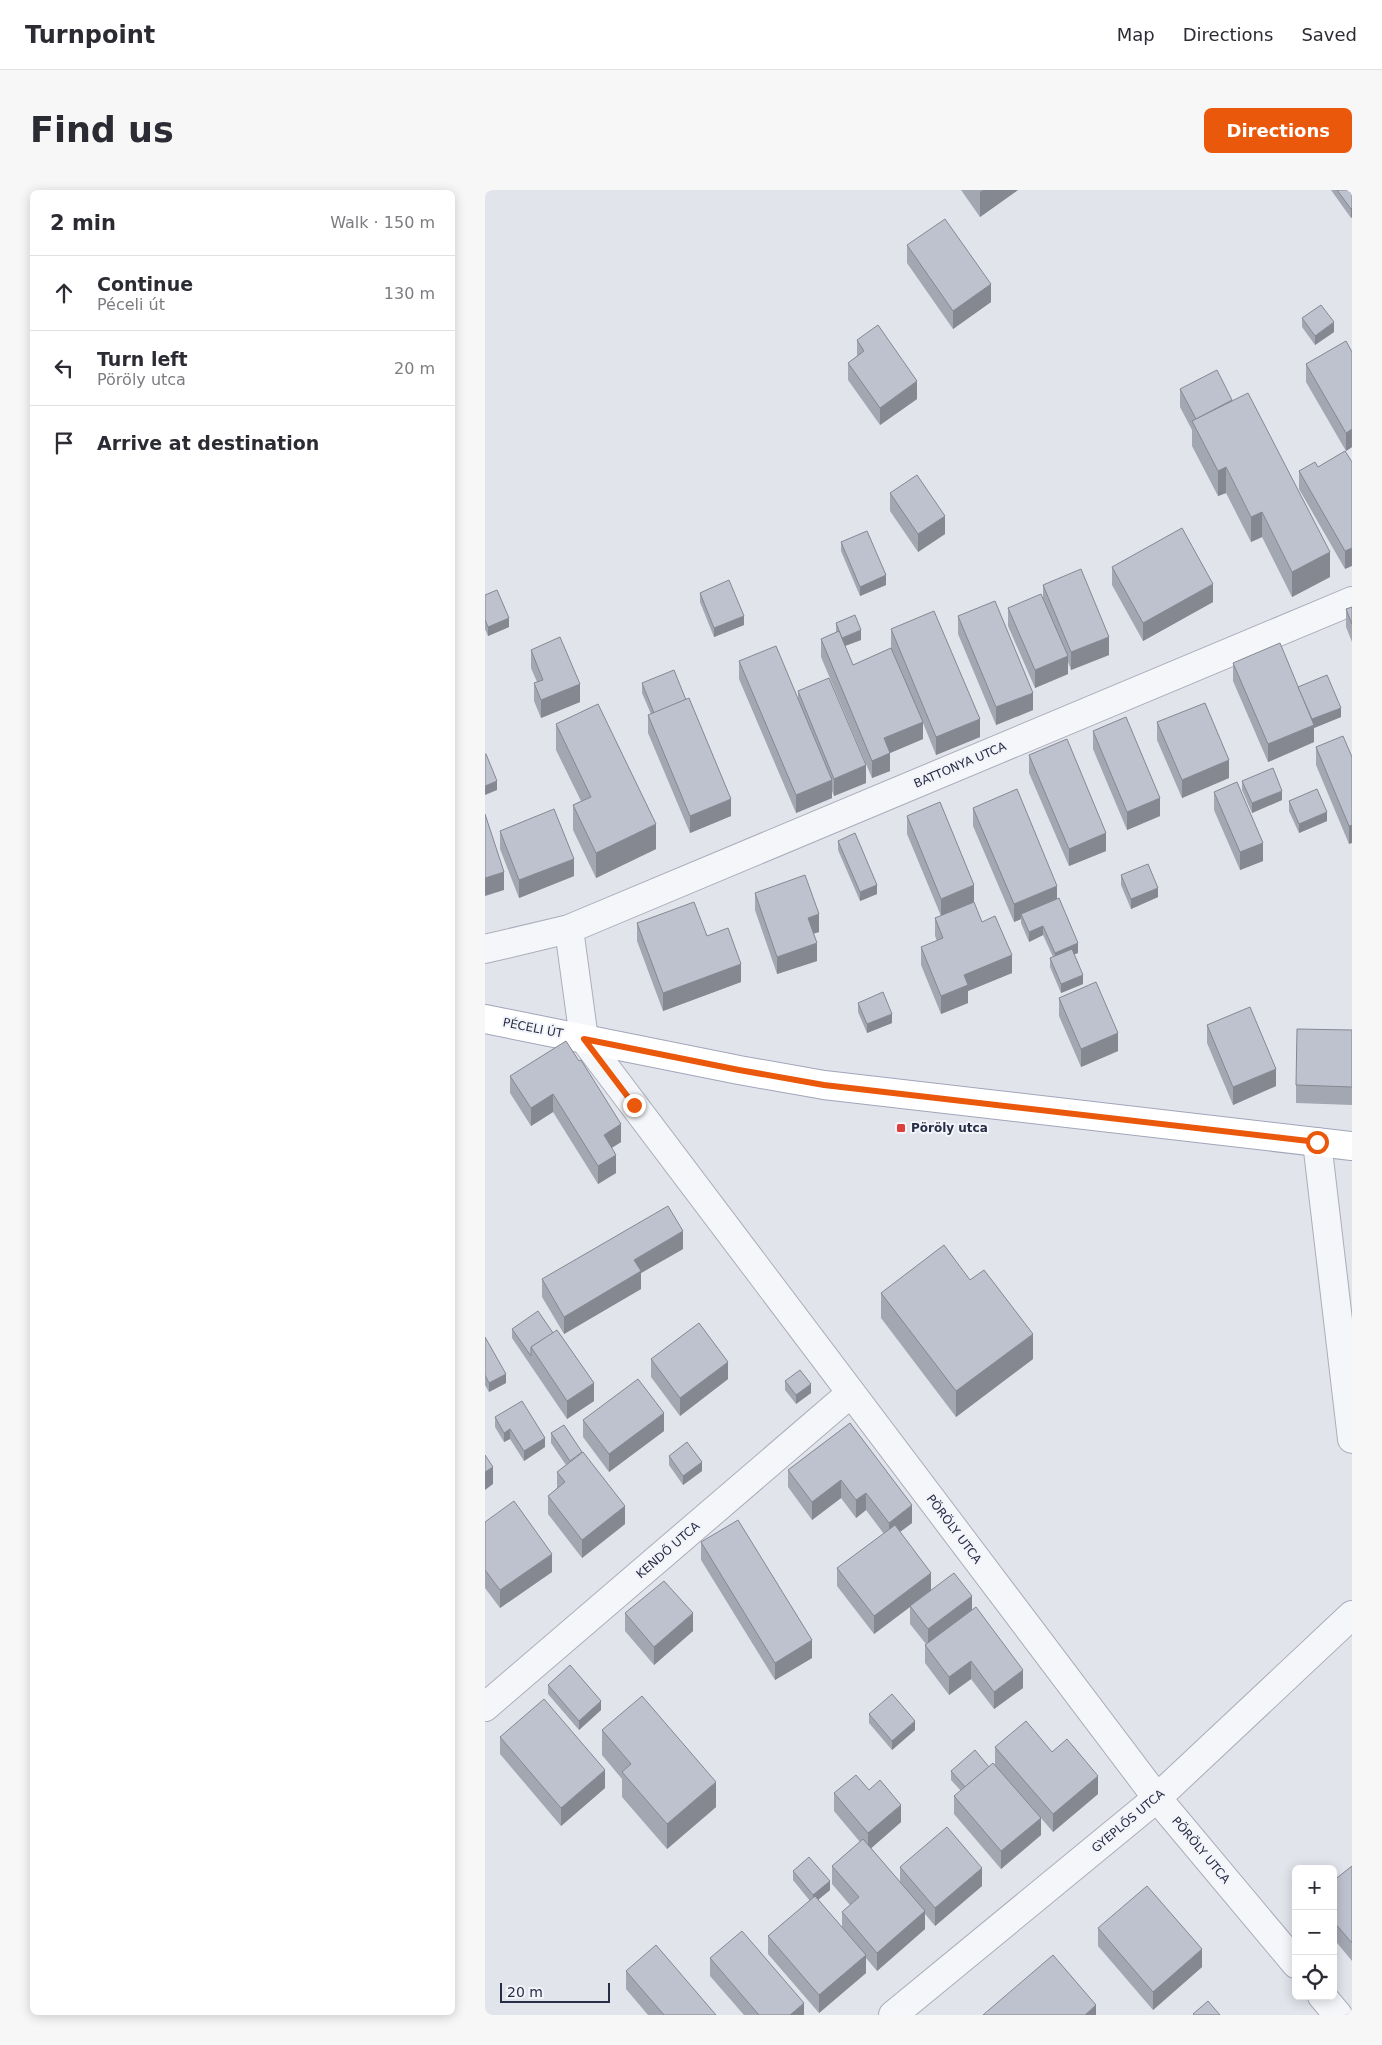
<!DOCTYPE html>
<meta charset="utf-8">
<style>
body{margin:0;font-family:"DejaVu Sans",sans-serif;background:#f7f7f7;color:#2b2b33}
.controls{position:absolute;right:15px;bottom:15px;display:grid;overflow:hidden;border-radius:8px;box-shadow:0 2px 12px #0003}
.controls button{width:45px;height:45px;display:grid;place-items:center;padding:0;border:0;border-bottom:1px solid #e1e1e2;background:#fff;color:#2b2b33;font:25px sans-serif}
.scale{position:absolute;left:15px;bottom:12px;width:110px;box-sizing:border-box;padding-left:5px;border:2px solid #282d46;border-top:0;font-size:14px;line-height:18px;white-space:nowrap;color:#282d46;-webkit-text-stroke:4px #f2f4f9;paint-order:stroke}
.stop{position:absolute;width:15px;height:15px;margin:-11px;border:4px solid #ea580c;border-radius:50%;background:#fff}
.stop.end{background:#ea580c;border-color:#fff;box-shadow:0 1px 5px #0008}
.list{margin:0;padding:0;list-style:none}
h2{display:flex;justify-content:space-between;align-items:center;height:65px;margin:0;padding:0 20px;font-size:21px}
h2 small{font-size:16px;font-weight:400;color:#7c7c81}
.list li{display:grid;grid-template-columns:32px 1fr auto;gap:15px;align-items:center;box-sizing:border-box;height:75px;padding:0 20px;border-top:1px solid #e1e1e2}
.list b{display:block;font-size:19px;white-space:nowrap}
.list p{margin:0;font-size:16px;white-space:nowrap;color:#7c7c81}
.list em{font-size:16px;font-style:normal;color:#7c7c81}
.icon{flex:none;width:28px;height:28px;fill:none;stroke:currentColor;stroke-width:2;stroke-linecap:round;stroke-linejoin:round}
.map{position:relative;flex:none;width:867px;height:1825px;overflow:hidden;border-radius:8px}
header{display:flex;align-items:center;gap:30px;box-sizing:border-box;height:70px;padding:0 25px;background:#fff;border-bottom:1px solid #e1e1e2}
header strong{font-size:24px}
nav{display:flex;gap:28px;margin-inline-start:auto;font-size:18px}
.intro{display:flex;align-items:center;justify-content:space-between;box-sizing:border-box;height:120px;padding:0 30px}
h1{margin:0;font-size:35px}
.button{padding:12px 22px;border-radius:8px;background:#ea580c;color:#fff;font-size:18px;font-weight:700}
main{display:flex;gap:30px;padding:0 30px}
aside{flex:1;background:#fff;border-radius:8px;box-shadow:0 2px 12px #0003}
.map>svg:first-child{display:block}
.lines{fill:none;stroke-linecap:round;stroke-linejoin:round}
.minor-casing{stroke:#aaadba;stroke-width:30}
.major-casing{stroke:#a0a5b9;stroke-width:30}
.minor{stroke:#f5f6f9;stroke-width:28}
.major{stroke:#fff;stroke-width:28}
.wall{fill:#a3a7b2}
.shaded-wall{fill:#858891}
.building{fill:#bec2cf;stroke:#858891}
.route{stroke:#ea580c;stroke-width:6}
.poi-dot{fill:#dd3f3b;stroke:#f2f4f9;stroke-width:2}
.labels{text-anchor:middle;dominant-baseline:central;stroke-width:4;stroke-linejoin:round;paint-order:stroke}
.street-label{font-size:12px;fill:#282d46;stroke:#f2f4f9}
.poi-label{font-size:12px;font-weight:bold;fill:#282d46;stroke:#f2f4f9;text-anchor:start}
</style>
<header>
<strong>Turnpoint</strong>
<nav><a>Map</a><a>Directions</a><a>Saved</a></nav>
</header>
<div class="intro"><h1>Find us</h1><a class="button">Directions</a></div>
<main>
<aside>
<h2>2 min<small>Walk · 150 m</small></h2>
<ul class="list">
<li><svg class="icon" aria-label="ahead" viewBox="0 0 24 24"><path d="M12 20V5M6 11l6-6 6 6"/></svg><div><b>Continue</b><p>Péceli út</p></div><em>130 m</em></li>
<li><svg class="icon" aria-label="left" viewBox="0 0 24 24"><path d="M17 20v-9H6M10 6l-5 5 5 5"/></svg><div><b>Turn left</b><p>Pöröly utca</p></div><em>20 m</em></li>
<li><svg class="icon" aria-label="arrive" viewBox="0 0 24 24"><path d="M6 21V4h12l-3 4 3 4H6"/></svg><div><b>Arrive at destination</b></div></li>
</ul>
</aside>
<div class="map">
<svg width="867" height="1825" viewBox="0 0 867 1825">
<rect width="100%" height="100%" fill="#e2e4ec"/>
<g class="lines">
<defs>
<g id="minor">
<polyline points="84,739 99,849 672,1608 811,1774"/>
<polyline points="0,759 84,739 867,411"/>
<polyline points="832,952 867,1249"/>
<polyline points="0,1517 366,1203"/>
<polyline points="837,1806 853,1825"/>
<polyline points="408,1825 672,1608 867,1425"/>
</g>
<polyline id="major" points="0,829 254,880 339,895 867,956"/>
</defs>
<!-- minor casing -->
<use href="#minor" class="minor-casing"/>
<!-- major casing -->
<use href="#major" class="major-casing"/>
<!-- minor -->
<use href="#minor" class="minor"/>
<!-- major -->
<use href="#major" class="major"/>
</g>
<!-- wall -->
<g class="wall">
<polygon points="476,0 533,0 495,27"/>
<polygon points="846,0 867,0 867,27 866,28"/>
<polygon points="422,55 506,112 468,139 422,73"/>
<polygon points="817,128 849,142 830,155 817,137"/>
<polygon points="372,150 432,209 395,235 363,190 363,173 372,166"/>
<polygon points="867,162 867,257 861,261 821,192 821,174"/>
<polygon points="695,199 747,210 845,387 807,407 777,347 766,352 741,303 733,306 707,256 707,240 695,217"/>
<polygon points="860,261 860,379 814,299 814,281 833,277"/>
<polygon points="405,303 460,344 433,362 405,321"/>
<polygon points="356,352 401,395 375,406 356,361"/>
<polygon points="627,377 728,412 658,451 627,395"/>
<polygon points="558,395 624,465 586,480 583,472 583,484 550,498 523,436 523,418 558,407"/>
<polygon points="215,403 259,435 229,447 215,412"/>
<polygon points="0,405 24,437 3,446 0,439"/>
<polygon points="867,417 867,452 861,437 861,419"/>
<polygon points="473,426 548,520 511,535 473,444"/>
<polygon points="351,433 376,450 360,456 368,475 406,458 406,439 495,547 451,565 438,533 438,549 405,563 405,581 387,588 336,467 336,449 351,443"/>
<polygon points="46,460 95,512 56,528 49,511 49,493 52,492 46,478"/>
<polygon points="254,471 313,508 313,501 381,593 349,606 347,601 347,608 311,623 254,489"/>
<polygon points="748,473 813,497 856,527 829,538 829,552 783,572 748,491"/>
<polygon points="157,493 246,626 205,643 163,543 163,525 166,524 157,503"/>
<polygon points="672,532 744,588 697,608 672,550"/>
<polygon points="71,534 171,659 111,688 88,640 88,615 96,611 71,560"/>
<polygon points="608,541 675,626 642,640 608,559"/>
<polygon points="831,557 867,567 864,654 831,575"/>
<polygon points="544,565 621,661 584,676 544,583"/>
<polygon points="757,591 797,610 767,623 757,600"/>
<polygon points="729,602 778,671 755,680 729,620"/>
<polygon points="804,611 842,631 814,643 804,621"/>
<polygon points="488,618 572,709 593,763 589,764 598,794 576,803 565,777 565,768 568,767 558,745 544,752 536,733 536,729 529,732 488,636"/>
<polygon points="422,626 489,713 497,732 527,783 483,801 483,813 456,824 436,775 436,757 452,751 450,746 450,728 456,726 422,644"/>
<polygon points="15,641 89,686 34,708 15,659"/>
<polygon points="353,651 392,704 375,711 353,660"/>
<polygon points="636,685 673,707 646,719 636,695"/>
<polygon points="270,703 334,742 328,744 332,771 292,784 270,720"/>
<polygon points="152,733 222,746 256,792 178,821 152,751"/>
<polygon points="574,808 633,861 596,877 574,826"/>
<polygon points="373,813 407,833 382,843 373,822"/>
<polygon points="722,835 791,896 748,915 722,853"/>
<polygon points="867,840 867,915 811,913 811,895"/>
<polygon points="94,871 136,952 126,958 131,983 113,994 68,922 46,936 25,903 25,886"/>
<polygon points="198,1059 156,1083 156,1099 79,1144 57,1107 57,1089"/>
<polygon points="485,1090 548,1169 471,1227 396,1128 396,1103"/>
<polygon points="27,1139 109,1211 82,1229 27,1148"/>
<polygon points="0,1147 21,1193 4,1202 0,1195"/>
<polygon points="166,1169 243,1189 195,1226 166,1187"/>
<polygon points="300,1191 326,1203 311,1214 300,1200"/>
<polygon points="10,1227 60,1257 39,1271 25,1249 19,1252 10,1237"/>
<polygon points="98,1230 179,1241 124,1282 98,1247"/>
<polygon points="365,1233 427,1333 415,1342 446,1400 487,1420 538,1498 509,1519 486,1489 464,1505 440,1473 440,1455 441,1454 425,1434 425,1417 389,1444 352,1396 352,1378 399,1344 381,1320 371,1328 356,1308 327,1330 303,1297 303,1280"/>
<polygon points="66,1243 140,1334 97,1368 63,1324 63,1306 72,1298 72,1282 81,1275 66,1253"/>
<polygon points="184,1266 217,1281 198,1295 184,1275"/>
<polygon points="0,1332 67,1382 15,1418 0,1398"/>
<polygon points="216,1352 327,1468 290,1490 216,1370"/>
<polygon points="140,1423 208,1441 169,1475 140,1441"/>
<polygon points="63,1495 116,1520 94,1540 63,1504"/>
<polygon points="384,1524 430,1540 407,1560 384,1533"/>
<polygon points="117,1540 231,1617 182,1659 137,1607 137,1589 117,1565"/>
<polygon points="15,1547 120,1598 76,1636 15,1564"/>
<polygon points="510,1557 567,1562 613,1604 568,1642 556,1628 556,1645 516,1679 469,1624 469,1606 476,1601 466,1590 466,1581 504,1577 510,1575"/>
<polygon points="384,1600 416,1632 386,1658 415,1692 415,1677 497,1696 450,1736 440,1724 440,1739 392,1781 381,1768 381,1783 334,1823 283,1764 283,1746 325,1711 308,1690 308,1681 345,1700 333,1710 357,1737 357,1722 365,1715 347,1694 347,1676 375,1652 349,1621 349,1603"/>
<polygon points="867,1676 867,1771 848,1748 848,1691"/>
<polygon points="613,1738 717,1777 668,1820 613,1756"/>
<polygon points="225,1768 319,1825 259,1825 225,1786"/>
<polygon points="141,1781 231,1825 163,1825 141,1799"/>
</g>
<!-- shaded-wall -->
<g class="shaded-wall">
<polygon points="498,0 533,0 495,27 495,2"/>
<polygon points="867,18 867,27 866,28 866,19"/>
<polygon points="506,94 506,112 468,139 468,121"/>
<polygon points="849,132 849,142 830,155 830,146"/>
<polygon points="432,191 432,209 395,235 395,218"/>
<polygon points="867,239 867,257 861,261 861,243"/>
<polygon points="741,277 741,303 733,306 733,281"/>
<polygon points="777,322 777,347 766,352 766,327"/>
<polygon points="460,326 460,344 433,362 433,344"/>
<polygon points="867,358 867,376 860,379 860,361"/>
<polygon points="845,362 845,387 807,407 807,382"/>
<polygon points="401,385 401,395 375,406 375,397"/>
<polygon points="728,394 728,412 658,451 658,433"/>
<polygon points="259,426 259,435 229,447 229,438"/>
<polygon points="24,428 24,437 3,446 3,437"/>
<polygon points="376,440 376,450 357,457 357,448"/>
<polygon points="624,447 624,465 586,480 586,462"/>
<polygon points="583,466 583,484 550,498 550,480"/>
<polygon points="95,494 95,512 56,528 56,510"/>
<polygon points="548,503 548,520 511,535 511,517"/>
<polygon points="856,518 856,527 829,538 829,552 783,572 783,554 824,530"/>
<polygon points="495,529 495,547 451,565 451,547"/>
<polygon points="438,532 438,549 405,563 405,581 387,588 387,571 399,548"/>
<polygon points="744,570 744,588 697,608 697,590"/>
<polygon points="381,575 381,593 349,606 349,589"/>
<polygon points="347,590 347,608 311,623 311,605"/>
<polygon points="12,591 12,600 0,605 0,596"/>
<polygon points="797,601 797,610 767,623 767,613"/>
<polygon points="675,608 675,626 642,640 642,622"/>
<polygon points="246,609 246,626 205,643 205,626"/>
<polygon points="842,622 842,631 814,643 814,634"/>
<polygon points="171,634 171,659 111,688 111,663"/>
<polygon points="867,635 867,653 864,654 864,636"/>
<polygon points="621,643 621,661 584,676 584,659"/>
<polygon points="778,653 778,671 755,680 755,662"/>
<polygon points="89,669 89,686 34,708 34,690"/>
<polygon points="19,682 19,700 0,706 0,688"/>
<polygon points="392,695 392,704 375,711 375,702"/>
<polygon points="489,695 489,713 456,727 456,709"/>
<polygon points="572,696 572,714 536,724 536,729 529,732 529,714"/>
<polygon points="673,698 673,707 646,719 646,709"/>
<polygon points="334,724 334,742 323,745 323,728"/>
<polygon points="558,736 558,745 544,752 544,742"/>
<polygon points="332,753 332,771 292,784 292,767"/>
<polygon points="593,753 593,763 570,772 570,763"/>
<polygon points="527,765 527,783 483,801 483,813 456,824 456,806 479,785"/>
<polygon points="256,774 256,792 178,821 178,803"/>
<polygon points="598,785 598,794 576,803 576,794"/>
<polygon points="407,824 407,833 382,843 382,834"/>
<polygon points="633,843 633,861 596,877 596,859"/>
<polygon points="791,879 791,896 748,915 748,897"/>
<polygon points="68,904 68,922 46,936 46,918"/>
<polygon points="136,934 136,952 119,963 119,945"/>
<polygon points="131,965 131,983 113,994 113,976"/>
<polygon points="198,1041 198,1059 156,1083 156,1099 79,1144 79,1127 149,1070"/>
<polygon points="548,1144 548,1169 471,1227 471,1201"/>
<polygon points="243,1172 243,1189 195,1226 195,1208"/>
<polygon points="21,1184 21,1193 4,1202 4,1193"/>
<polygon points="109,1193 109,1211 82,1229 82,1211"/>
<polygon points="326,1194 326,1203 311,1214 311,1205"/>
<polygon points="179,1223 179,1241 124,1282 124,1264"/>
<polygon points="25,1239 25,1249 19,1252 19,1243"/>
<polygon points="60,1248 60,1257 39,1271 39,1261"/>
<polygon points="217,1272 217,1281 198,1295 198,1286"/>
<polygon points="8,1277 8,1294 0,1300 0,1282"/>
<polygon points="356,1290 356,1308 327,1330 327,1312"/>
<polygon points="381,1303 381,1320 371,1328 371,1310"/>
<polygon points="427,1315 427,1333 404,1350 404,1333"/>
<polygon points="140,1316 140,1334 97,1368 97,1350"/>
<polygon points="67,1364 67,1382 15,1418 15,1400"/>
<polygon points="446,1383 446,1401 389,1444 389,1426"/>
<polygon points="487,1406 487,1424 443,1457 443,1439"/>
<polygon points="208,1423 208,1441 169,1475 169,1457"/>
<polygon points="327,1450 327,1468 290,1490 290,1473"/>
<polygon points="486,1471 486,1489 464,1505 464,1487"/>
<polygon points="538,1480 538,1498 509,1519 509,1502"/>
<polygon points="116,1511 116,1520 94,1540 94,1531"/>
<polygon points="430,1531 430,1540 407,1560 407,1551"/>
<polygon points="120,1580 120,1598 76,1636 76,1618"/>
<polygon points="613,1586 613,1604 568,1642 568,1624"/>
<polygon points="231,1592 231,1617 182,1659 182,1634"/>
<polygon points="416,1615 416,1632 383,1661 383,1643"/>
<polygon points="556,1628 556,1645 516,1679 516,1661"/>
<polygon points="497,1678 497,1696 450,1736 450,1718"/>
<polygon points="345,1691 345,1700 328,1714 328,1705"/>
<polygon points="440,1721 440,1739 392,1781 392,1763"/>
<polygon points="717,1759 717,1777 668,1820 668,1802"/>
<polygon points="381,1765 381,1783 334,1823 334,1805"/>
<polygon points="319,1813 319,1825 305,1825"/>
<polygon points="611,1815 611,1825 600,1825"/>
</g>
<!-- building -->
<g class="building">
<polygon points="852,0 867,0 867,18 866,19"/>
<polygon points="460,29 506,94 468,121 422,55"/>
<polygon points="836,115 849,132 830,146 817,128"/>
<polygon points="393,135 432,191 395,218 363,173 379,161 372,150"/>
<polygon points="861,151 867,162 867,239 861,243 821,174"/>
<polygon points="732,180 747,210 711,229 695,199"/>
<polygon points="763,203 845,362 807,382 777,322 766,327 741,277 733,281 707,231"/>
<polygon points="860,261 867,272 867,358 860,361 814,281 830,272 833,277"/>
<polygon points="432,285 460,326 433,344 405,303"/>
<polygon points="697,338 728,394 658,433 627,377"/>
<polygon points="382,341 401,385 375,397 356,352"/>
<polygon points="596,379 624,447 586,462 558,395"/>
<polygon points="244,390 259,426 229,438 215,403"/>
<polygon points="12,400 24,428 3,437 0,430 0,405"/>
<polygon points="556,404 583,466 550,480 523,418"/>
<polygon points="510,411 548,503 511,517 473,426"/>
<polygon points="867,417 867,434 861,419"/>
<polygon points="449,421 495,529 451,547 406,439"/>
<polygon points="370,425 376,440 357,448 351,433"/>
<polygon points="354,441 368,475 406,458 438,532 399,548 405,563 387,571 336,449"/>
<polygon points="75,447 95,494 56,510 49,493 58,490 46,460"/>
<polygon points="795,453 829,535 783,554 748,473"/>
<polygon points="291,456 347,590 311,605 254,471"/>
<polygon points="189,480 201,510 169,523 157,493"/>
<polygon points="842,485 856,518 827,529 813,497"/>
<polygon points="344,488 381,575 349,589 313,501"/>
<polygon points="204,508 246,609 205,626 163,525"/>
<polygon points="720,513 744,570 697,590 672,532"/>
<polygon points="113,514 171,634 111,663 88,615 106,607 71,534"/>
<polygon points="641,527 675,608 642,622 608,541"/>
<polygon points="858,546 867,567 867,635 864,636 831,557"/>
<polygon points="582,549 621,643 584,659 544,565"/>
<polygon points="0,564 1,564 12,591 0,596"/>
<polygon points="788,578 797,601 767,613 757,591"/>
<polygon points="752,592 778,653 755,662 729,602"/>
<polygon points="532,599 572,696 529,714 488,618"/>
<polygon points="832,599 842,622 814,634 804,611"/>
<polygon points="455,612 489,695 456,709 422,626"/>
<polygon points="69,619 89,669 34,690 15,641"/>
<polygon points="0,624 19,682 0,688"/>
<polygon points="370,643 392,695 375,702 353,651"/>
<polygon points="663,674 673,698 646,709 636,685"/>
<polygon points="320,685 334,724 323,728 332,753 292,767 270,703"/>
<polygon points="574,708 593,753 570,763 558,736 544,742 536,724"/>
<polygon points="209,712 222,746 243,738 256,774 178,803 152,733"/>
<polygon points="489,712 497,732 510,726 527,765 479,785 483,795 456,806 436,757 458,748 450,728"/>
<polygon points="587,759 598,785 576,794 565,768"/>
<polygon points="611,792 633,843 596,859 574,808"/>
<polygon points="398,802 407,824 382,834 373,813"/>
<polygon points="765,817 791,879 748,897 722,835"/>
<polygon points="812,839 867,840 867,897 811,895"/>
<polygon points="81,851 94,871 96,870 136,934 119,945 131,965 113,976 68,904 46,918 25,886"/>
<polygon points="183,1016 198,1041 149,1070 156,1081 79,1127 57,1089"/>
<polygon points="459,1055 485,1090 499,1080 548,1144 471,1201 396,1103"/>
<polygon points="53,1121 68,1143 46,1157 46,1166 27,1139"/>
<polygon points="214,1133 243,1172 195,1208 166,1169"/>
<polygon points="72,1140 109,1193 82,1211 46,1157"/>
<polygon points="0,1147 21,1184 4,1193 0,1185"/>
<polygon points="315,1180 326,1194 311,1205 300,1191"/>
<polygon points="153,1189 179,1223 124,1264 98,1230"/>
<polygon points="37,1211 60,1248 39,1261 25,1239 19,1243 10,1227"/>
<polygon points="365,1233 427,1315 404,1333 381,1303 371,1310 356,1290 327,1312 303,1280"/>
<polygon points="79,1235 97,1262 85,1271 66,1243"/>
<polygon points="202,1252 217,1272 198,1286 184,1266"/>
<polygon points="98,1262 140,1316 97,1350 63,1306 80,1292 72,1282"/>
<polygon points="0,1265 8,1277 0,1282"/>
<polygon points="29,1311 67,1364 15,1400 0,1380 0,1332"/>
<polygon points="253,1330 327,1450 290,1473 216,1352"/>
<polygon points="410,1335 446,1383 389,1426 352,1378"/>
<polygon points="469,1383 487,1406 443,1439 425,1416"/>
<polygon points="179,1391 208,1423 169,1457 140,1423"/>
<polygon points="491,1417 538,1480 509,1502 486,1471 464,1487 440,1455"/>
<polygon points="85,1475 116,1511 94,1531 63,1495"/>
<polygon points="407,1504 430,1531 407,1551 384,1524"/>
<polygon points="157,1506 231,1592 182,1634 137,1582 146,1574 117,1540"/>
<polygon points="59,1509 120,1580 76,1618 15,1547"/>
<polygon points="541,1531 567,1562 582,1549 613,1586 568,1624 510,1557"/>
<polygon points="490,1560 504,1577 480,1597 466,1581"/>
<polygon points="508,1573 556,1628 516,1661 469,1606"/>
<polygon points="371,1585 384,1600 395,1590 416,1615 383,1643 349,1603"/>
<polygon points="462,1637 497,1678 450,1718 415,1677"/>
<polygon points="378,1649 440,1721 392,1763 357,1722 374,1707 347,1676"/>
<polygon points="324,1667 345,1691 328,1705 308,1681"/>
<polygon points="867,1676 867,1753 848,1731 848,1691"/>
<polygon points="662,1696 717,1759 668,1802 613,1738"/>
<polygon points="330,1706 381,1765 334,1805 283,1746"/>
<polygon points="257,1741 319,1813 305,1825 274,1825 225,1768"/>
<polygon points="171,1755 231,1825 179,1825 141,1781"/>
<polygon points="568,1765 611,1815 600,1825 498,1825"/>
<polygon points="723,1811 735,1825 709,1825 708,1824"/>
</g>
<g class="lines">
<!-- route -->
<polyline class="route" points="149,915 99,849 254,880 339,895 832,952"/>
</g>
<!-- markers -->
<rect class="poi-dot" x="411" y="933" width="10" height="10" rx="2.5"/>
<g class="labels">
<!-- street labels -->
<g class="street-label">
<text transform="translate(475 575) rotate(-23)">BATTONYA UTCA</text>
<text transform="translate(48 838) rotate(11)">PÉCELI ÚT</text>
<text transform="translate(469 1339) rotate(53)">PÖRÖLY UTCA</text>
<text transform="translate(183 1360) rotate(-41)">KENDŐ UTCA</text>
<text transform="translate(643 1631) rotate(-40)">GYEPLŐS UTCA</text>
<text transform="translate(716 1660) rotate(50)">PÖRÖLY UTCA</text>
</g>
<!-- poi labels -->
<g class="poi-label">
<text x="426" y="938">Pöröly utca</text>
</g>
</g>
</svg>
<div class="controls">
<button>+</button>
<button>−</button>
<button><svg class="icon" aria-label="locate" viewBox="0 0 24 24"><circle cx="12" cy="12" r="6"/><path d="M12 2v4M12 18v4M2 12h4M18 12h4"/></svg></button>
</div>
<div class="scale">20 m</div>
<div class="stop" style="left:832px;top:952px"></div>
<div class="stop end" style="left:149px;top:915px"></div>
</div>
</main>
